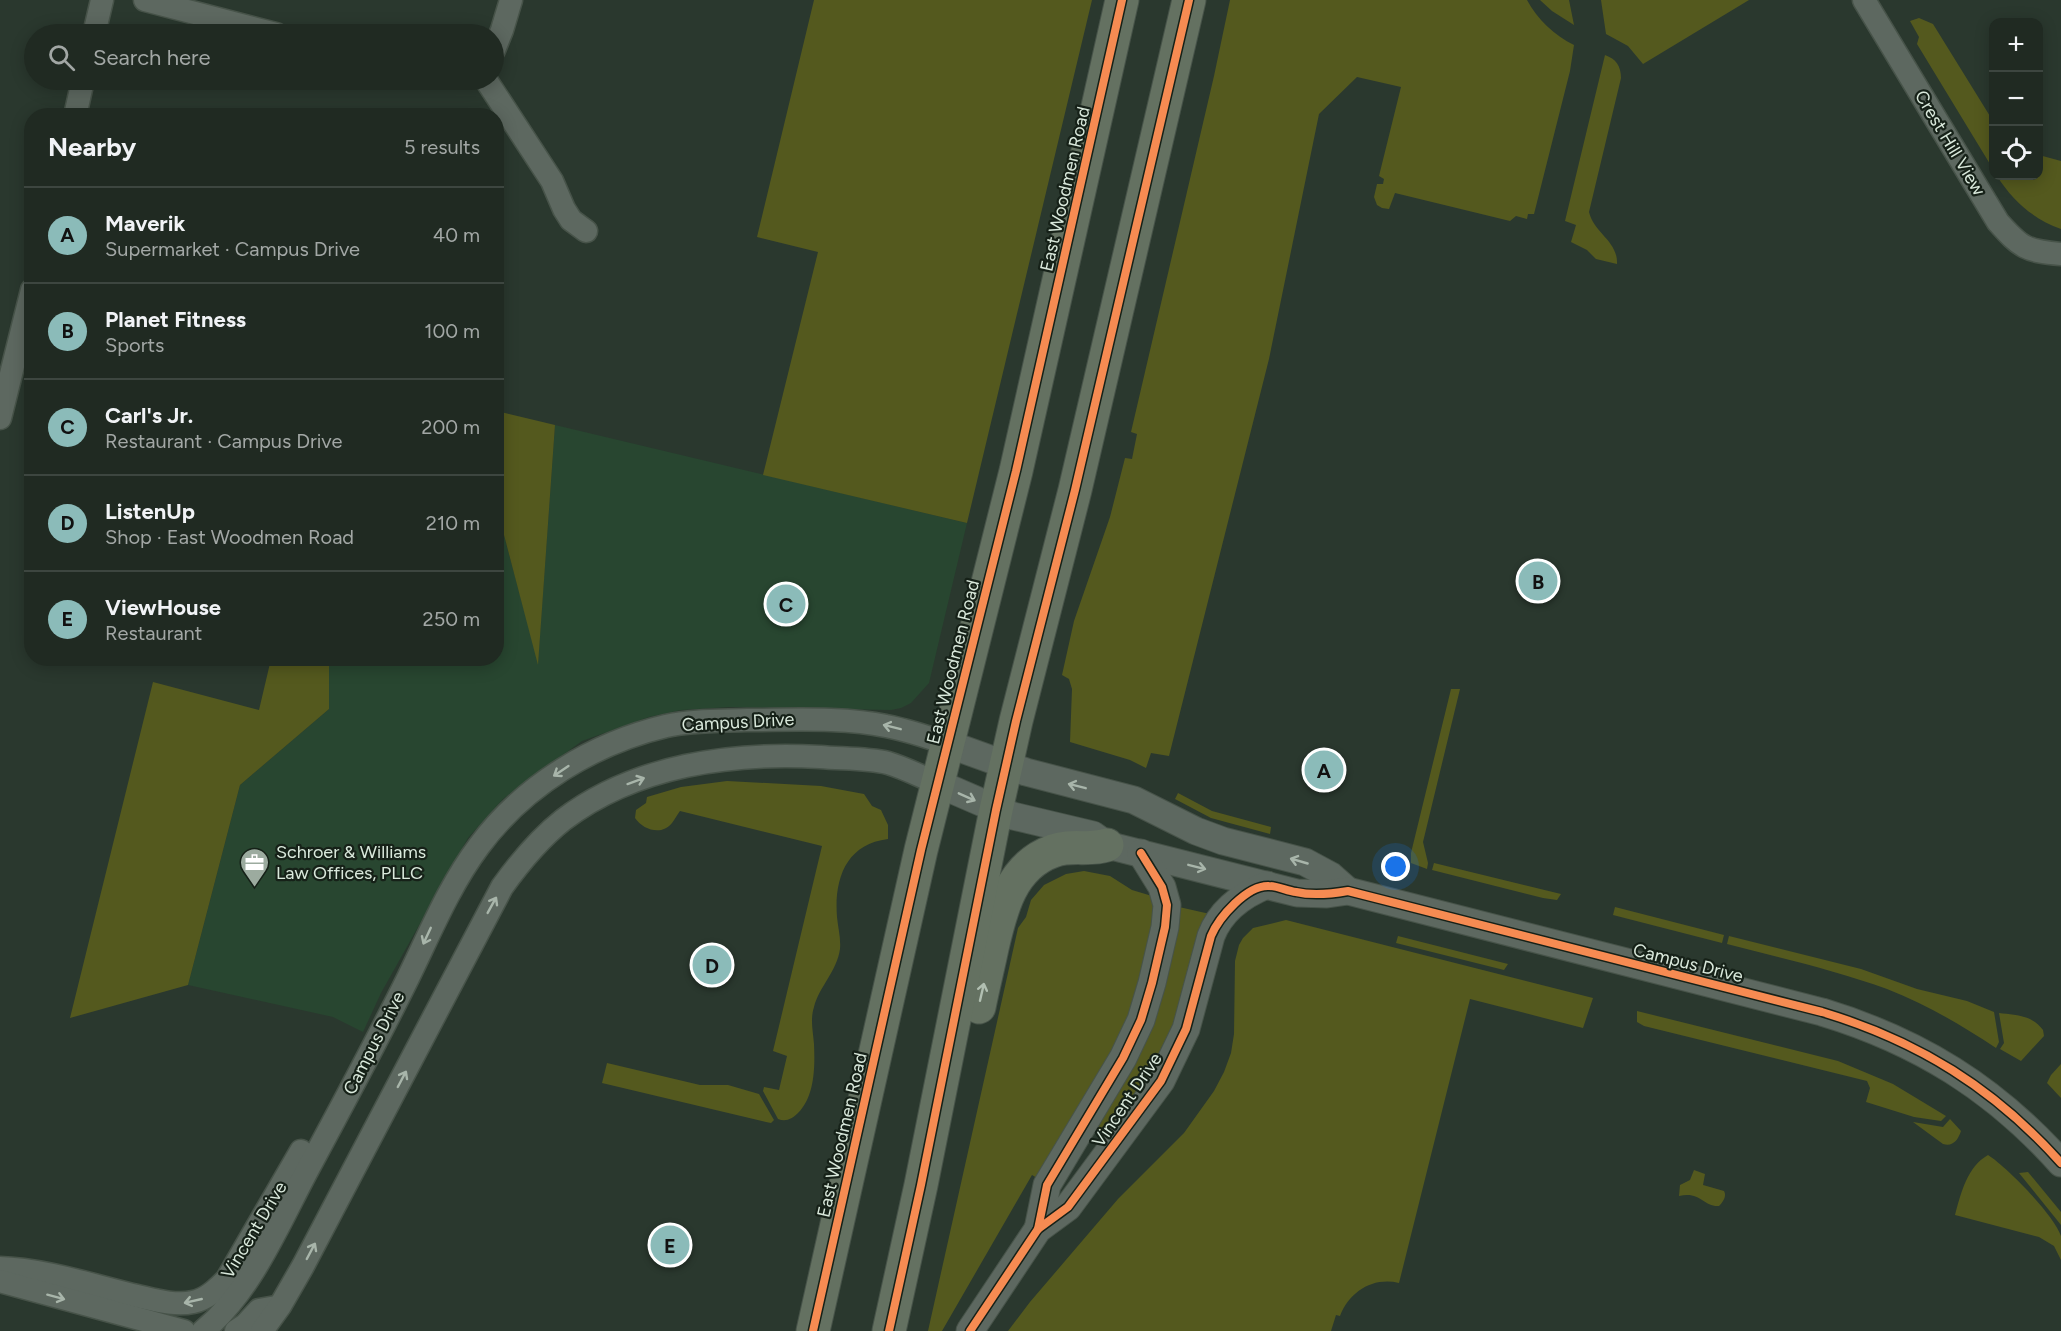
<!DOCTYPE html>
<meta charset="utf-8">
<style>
body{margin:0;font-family:Figtree,sans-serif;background:#2d362f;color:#f1f3f6}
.controls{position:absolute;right:18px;top:18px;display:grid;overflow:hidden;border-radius:12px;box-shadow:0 3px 15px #0003}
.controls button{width:54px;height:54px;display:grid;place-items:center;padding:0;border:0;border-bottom:2px solid #3d4640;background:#202a22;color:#f1f3f6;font:30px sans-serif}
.you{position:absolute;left:1396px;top:867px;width:21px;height:21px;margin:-15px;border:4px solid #fff;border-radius:50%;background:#1a73e8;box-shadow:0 0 0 9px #1a73e833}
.badge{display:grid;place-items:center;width:39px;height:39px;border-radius:50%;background:#8bbbb9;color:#111;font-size:20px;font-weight:700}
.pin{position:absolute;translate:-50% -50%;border:3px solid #fff;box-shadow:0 2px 6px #0006}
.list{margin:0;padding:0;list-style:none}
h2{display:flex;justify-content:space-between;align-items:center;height:78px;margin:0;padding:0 24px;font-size:26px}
h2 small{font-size:20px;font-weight:400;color:#a2a7a5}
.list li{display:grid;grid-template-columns:39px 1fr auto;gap:18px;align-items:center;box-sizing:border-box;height:96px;padding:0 24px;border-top:2px solid #3d4640}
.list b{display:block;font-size:22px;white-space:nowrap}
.list p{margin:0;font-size:20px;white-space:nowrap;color:#a2a7a5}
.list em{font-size:20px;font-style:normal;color:#a2a7a5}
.icon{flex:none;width:33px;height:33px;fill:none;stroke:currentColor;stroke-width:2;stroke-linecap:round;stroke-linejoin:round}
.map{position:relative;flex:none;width:2061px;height:1331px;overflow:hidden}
.search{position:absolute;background:#202a22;box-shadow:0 3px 15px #0003;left:24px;top:24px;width:480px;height:66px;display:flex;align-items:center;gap:15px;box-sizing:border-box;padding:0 21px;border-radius:33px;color:#a2a7a5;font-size:22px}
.panel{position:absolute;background:#202a22;box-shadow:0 3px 15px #0003;left:24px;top:108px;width:480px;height:558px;border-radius:24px}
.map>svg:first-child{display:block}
.built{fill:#284630}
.green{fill:#54591e}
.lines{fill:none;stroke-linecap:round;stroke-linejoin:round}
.minor-casing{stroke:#475349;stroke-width:25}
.tertiary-casing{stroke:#475349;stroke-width:29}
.trunk-casing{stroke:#475349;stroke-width:35}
.minor{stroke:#5d6860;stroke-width:22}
.tertiary{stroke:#5d6860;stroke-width:27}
.trunk{stroke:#647161;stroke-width:33}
.cycleway-casing{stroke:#162118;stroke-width:11}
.cycleway{stroke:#f68b52;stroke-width:8}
.oneway{stroke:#a8b5aa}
.oneway2{stroke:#b1bfb1}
.labels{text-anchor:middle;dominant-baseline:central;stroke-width:4.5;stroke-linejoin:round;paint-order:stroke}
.street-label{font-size:18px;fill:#dae9dc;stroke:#162118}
.poi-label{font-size:18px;fill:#dae9dc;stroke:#162118;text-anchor:start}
</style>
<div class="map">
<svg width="2061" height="1331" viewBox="0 0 2061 1331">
<rect width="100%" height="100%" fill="#2a382e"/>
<!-- built -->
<polygon class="built" points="555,425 967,523 929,683 911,703 901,708 891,710 730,707 681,710 649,717 582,741 503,799 468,838 381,993 363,1032 333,1017 188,985 240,785 329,709 329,659 496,658 497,536 504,535 538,662"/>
<!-- green -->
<g class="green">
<polygon points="814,0 1092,0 967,523 763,475 818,252 757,237"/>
<path d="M1230 0H1527C1537 19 1555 36 1574 45L1570 71 1534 214H1528L1527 219 1516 216 1510 221 1395 193 1389 209 1382 208 1377 205 1374 197 1377 184H1383L1384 179 1379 176 1401 87 1357 77 1319 114 1269 359 1169 756 1151 753 1146 768 1130 760 1070 742 1072 689 1069 679 1062 675 1074 621 1110 517 1125 458 1132 459 1137 434 1131 432 1214 76Z"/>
<polygon points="1540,0 1569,0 1574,25 1552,11"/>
<polygon points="1601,0 1749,0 1643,64 1628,46 1606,34"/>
<polygon points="1919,18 1933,24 1993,121 1993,169 1917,44 1919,37 1910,21"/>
<path d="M1605 55C1616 59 1621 66 1621 78L1589 212C1594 233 1618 241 1617 264L1596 259 1587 250 1571 242 1576 225 1565 221Z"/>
<path d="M2039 155 2061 161V229C2033 219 2013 201 1997 176H2038Z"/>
<polygon points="497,411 555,425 538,665 504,535 497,536"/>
<polygon points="271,659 329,659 329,709 240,785 188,985 70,1018 153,682 259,710"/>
<polygon points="1451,689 1460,689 1423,842 1428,863 1427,869 1411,863 1411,853"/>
<path d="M727 781 821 786 864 794 872 806 881 810 888 825V839C846 844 834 879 837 917 838 928 841 938 840 949 837 971 819 987 814 1007 810 1020 813 1031 814 1044 815 1066 815 1096 798 1113 792 1119 786 1122 778 1119L763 1091 764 1087 779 1090 787 1056 773 1051 822 846 680 811C677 815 675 819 672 823 662 836 643 830 635 818L636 810 646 803 647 797 681 787Z"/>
<polygon points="1178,793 1212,811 1271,827 1270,834 1211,818 1175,799"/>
<polygon points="1434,863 1561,894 1557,900 1543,898 1432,870"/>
<polygon points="1084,871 1110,876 1132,890 1152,896 1155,913 1138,987 1126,1022 1109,1057 1037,1178 1032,1175 942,1331 928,1331 1018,928 1026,917 1031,900 1044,885 1066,874"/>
<polygon points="1179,907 1210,914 1180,1014 1159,1064 1107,1138 1095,1129"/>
<polygon points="1615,907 1724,935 1722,943 1613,915"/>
<path d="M1286 920 1593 998 1583 1028 1470 999 1399 1283C1373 1277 1350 1291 1340 1316L1336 1315 1331 1331H1008L1030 1302 1118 1199 1184 1133 1214 1091 1224 1072 1231 1053 1234 1034 1235 961 1239 945 1243 938 1253 928Z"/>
<polygon points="1398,936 1508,964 1504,970 1396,943"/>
<path d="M1729 936 1861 969 1917 989 1967 1001 1994 1012 1999 1042 1996 1048C1961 1025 1926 1004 1887 989 1835 970 1781 958 1727 944Z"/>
<polygon points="1637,1011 1838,1061 1893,1084 1946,1116 1941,1121 1914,1117 1866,1102 1870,1088 1867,1081 1644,1026 1637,1022"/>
<path d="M1999 1013C2016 1015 2032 1015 2043 1030L2044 1036 2021 1061 2000 1049 2004 1043Z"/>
<polygon points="607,1063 700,1085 728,1085 759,1094 774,1120 771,1123 766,1122 602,1083"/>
<polygon points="2061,1064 2061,1098 2047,1083 2051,1075"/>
<path d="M1950 1119 1961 1131C1958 1140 1953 1147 1943 1144L1913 1122 1943 1127Z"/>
<path d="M1988 1155C2007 1167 2054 1215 2061 1236 2061 1243 2061 1253 2061 1260L2054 1246 2039 1237 1955 1215C1961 1193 1967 1167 1988 1155Z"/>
<path d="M1694 1170 1705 1174 1703 1185 1724 1191C1727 1196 1723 1202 1719 1206 1703 1207 1701 1191 1679 1196L1680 1185 1690 1180Z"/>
<polygon points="2028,1172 2061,1212 2061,1225 2019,1173"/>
</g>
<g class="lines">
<defs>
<g id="minor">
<polyline points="145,0 276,34"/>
<path d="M1864 0 1998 222C2021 248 2026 251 2061 254"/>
<polyline points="94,34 102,0"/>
<polyline points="494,50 502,30 511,0"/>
<polyline points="486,80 552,181 564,209 571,220 586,231"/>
<polyline points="75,116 83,80"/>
<polyline points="0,418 32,290"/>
<path d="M0 1268C43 1269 95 1286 137 1296 155 1300 175 1306 193 1302 207 1299 217 1289 227 1279L301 1151"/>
<polyline points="0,1281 184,1331"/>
<path d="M203 1331C251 1292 279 1223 308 1169 342 1106 376 1043 408 978 430 933 449 886 479 846 524 785 594 743 666 726 692 720 720 721 747 720 790 720 844 717 886 726 907 730 928 737 948 744"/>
<polyline points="236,1331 245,1325 259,1310 276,1307"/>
<path d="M262 1331 280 1306 303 1266 502 887C520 862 539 839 563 820 635 765 732 752 820 757 842 759 866 758 888 763 905 768 922 777 939 784"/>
</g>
<g id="tertiary">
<polyline points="948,744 1026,772 1134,800 1196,831 1223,841 1305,862 1331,876 1348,891"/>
<path d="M939 784 1013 816 1093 835 1107 845 1297 893 1327 894 1348 891 1822 1012C1918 1041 1994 1088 2061 1163"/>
<polyline points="1038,1229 1047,1185 1123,1058 1141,1020 1152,983 1165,927 1167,905 1162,887 1141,853"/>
<path d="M970 1331 1038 1229 1068 1207 1161 1081 1186 1029 1211 936C1221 910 1242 895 1267 885"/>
</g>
<g id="trunk">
<path d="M979 1007C983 987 988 967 992 948 1001 909 1011 866 1053 851 1071 844 1089 851 1107 845"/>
<polyline points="813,1331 921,850 1016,471 1122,0"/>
<polyline points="889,1331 921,1185 996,810 1016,721 1075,490 1189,0"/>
</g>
</defs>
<!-- minor casing -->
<use href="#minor" class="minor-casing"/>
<!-- tertiary casing -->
<use href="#tertiary" class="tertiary-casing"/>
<!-- trunk casing -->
<use href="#trunk" class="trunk-casing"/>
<!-- minor -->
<use href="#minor" class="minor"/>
<!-- tertiary -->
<use href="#tertiary" class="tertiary"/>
<!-- trunk -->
<use href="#trunk" class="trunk"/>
<defs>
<g id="cycleway">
<polyline points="1038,1229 1047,1185 1123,1058 1141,1020 1152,983 1165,927 1167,905 1162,887 1141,853"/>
<polyline points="813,1331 921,850 1016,471 1122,0"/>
<polyline points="889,1331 921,1185 996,810 1016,721 1075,490 1189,0"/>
<path d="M970 1331 1038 1229 1068 1207 1161 1081 1186 1029 1211 936C1219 917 1247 885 1269 886 1278 886 1287 891 1296 892 1313 896 1331 894 1348 891L1822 1012C1918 1041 1994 1088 2061 1163"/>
</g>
</defs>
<!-- cycleway casing -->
<use href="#cycleway" class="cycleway-casing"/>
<!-- cycleway -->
<use href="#cycleway" class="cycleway"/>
</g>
<!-- one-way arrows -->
<defs><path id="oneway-shaft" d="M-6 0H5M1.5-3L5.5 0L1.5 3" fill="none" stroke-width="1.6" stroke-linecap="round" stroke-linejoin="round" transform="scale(1.5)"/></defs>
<g class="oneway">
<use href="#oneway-shaft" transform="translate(892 727) rotate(-166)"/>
<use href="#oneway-shaft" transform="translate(561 771) rotate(146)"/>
<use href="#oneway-shaft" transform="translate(636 781) rotate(-20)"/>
<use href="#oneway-shaft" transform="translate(1077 786) rotate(-166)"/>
<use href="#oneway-shaft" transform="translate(967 797) rotate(24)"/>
<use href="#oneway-shaft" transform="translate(1299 861) rotate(-164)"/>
<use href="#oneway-shaft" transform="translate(1197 867) rotate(14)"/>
<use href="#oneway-shaft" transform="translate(492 905) rotate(-61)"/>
<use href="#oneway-shaft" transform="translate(427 936) rotate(115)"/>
<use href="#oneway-shaft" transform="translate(402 1079) rotate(-62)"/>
<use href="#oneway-shaft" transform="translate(311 1251) rotate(-62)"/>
<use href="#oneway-shaft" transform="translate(56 1297) rotate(15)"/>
<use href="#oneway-shaft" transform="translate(193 1301) rotate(167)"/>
</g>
<use class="oneway2" href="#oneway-shaft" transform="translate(982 992) rotate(-77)"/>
<!-- icons -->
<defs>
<symbol id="office-pin" viewBox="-11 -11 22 30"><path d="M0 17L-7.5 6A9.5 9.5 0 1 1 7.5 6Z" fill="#9cab9f" stroke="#162118"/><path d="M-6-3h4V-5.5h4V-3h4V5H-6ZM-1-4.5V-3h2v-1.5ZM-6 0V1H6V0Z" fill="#fff"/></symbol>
</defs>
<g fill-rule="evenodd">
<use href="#office-pin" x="238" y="846" width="33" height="45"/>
</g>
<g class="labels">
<!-- street labels -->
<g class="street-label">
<text transform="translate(1950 143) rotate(59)">Crest Hill View</text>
<text transform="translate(1065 189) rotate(-77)">East Woodmen Road</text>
<text transform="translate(953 662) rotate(-76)">East Woodmen Road</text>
<text transform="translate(738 722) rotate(-3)">Campus Drive</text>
<text transform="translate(1688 963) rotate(14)">Campus Drive</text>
<text transform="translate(374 1043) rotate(-63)">Campus Drive</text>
<text transform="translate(1127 1100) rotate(-56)">Vincent Drive</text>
<text transform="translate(842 1135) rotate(-77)">East Woodmen Road</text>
<text transform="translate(254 1230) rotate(-59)">Vincent Drive</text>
</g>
<!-- poi labels -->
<g class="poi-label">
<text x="276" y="852">Schroer &amp; Williams<tspan x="276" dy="21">Law Offices, PLLC</tspan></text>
</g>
</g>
</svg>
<div class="controls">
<button>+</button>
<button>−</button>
<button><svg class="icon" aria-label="locate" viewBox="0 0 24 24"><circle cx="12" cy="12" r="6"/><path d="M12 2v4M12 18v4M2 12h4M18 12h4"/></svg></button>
</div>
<div class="you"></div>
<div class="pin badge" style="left:1324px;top:770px">A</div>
<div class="pin badge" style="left:1538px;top:581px">B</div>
<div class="pin badge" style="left:786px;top:604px">C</div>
<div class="pin badge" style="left:712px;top:965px">D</div>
<div class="pin badge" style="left:670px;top:1245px">E</div>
<div class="search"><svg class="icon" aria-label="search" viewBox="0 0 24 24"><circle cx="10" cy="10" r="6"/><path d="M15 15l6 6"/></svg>Search here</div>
<section class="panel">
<h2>Nearby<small>5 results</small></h2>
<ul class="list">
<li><span class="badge">A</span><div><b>Maverik</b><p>Supermarket · Campus Drive</p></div><em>40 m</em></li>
<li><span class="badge">B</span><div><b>Planet Fitness</b><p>Sports</p></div><em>100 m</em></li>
<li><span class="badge">C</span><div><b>Carl's Jr.</b><p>Restaurant · Campus Drive</p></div><em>200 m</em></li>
<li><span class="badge">D</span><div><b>ListenUp</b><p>Shop · East Woodmen Road</p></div><em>210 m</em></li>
<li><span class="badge">E</span><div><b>ViewHouse</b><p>Restaurant</p></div><em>250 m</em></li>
</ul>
</section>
</div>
